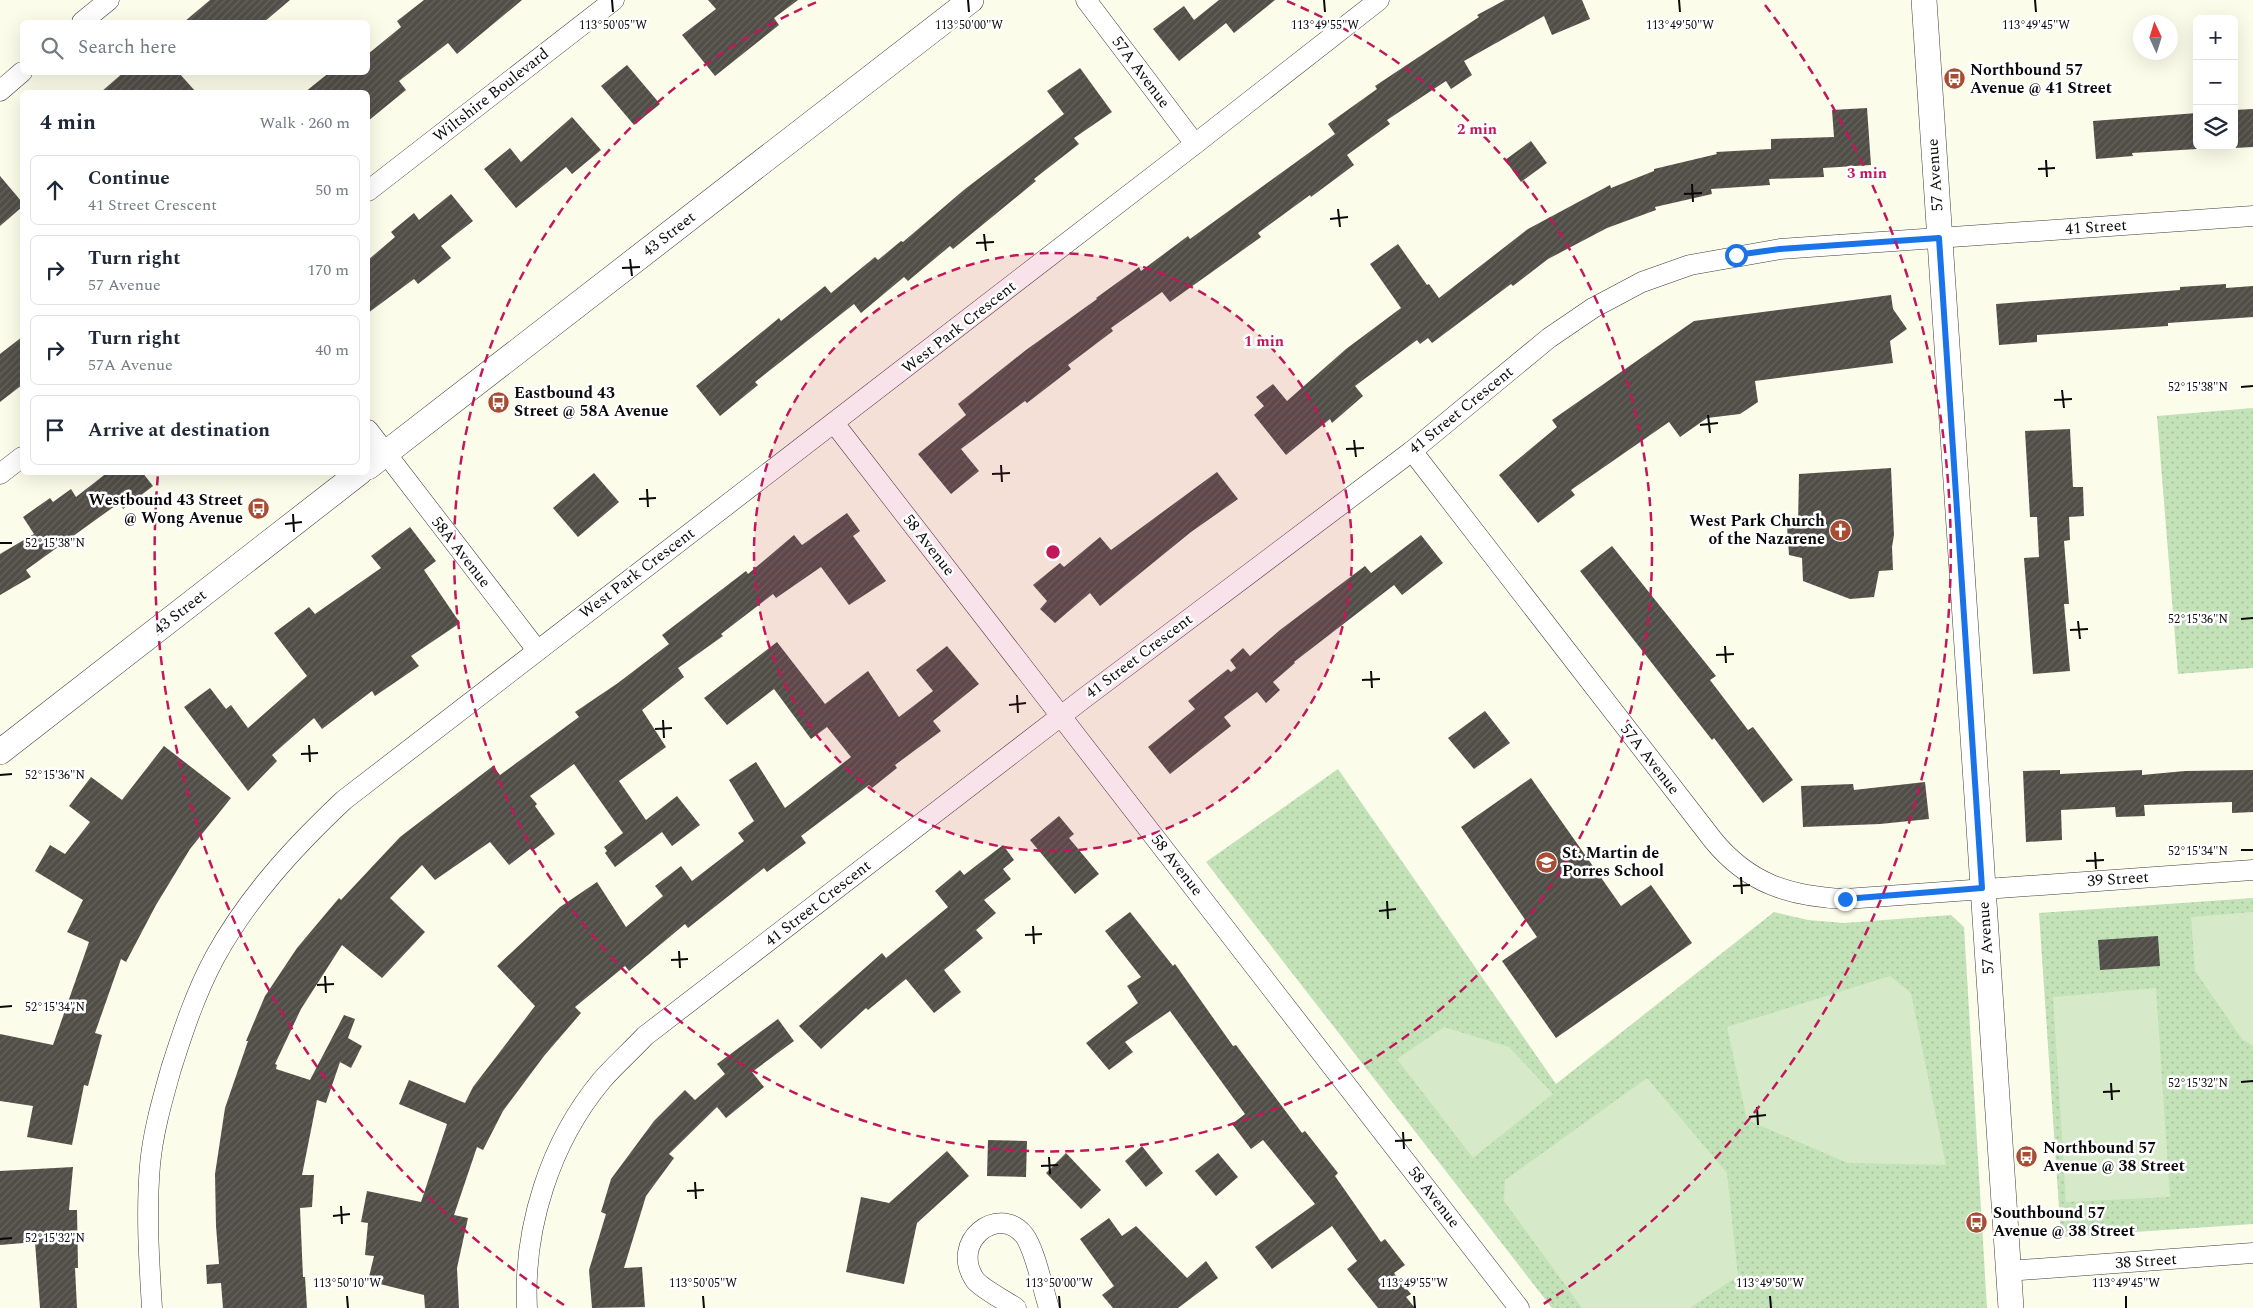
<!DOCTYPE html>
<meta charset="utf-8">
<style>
body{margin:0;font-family:Spectral,serif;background:#f2f2f3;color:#1f2937}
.controls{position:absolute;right:15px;top:15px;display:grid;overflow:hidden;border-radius:8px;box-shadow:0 5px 20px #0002}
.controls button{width:45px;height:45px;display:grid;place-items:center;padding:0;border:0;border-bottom:1px solid #e0e1e3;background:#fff;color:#1f2937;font:25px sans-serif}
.compass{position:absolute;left:2133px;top:15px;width:45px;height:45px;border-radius:50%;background:#fff;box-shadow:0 5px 20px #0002;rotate:356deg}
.stop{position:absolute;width:15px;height:15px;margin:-11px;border:4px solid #1a73e8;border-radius:50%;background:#fff}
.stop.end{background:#1a73e8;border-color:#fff;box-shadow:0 1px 5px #0008}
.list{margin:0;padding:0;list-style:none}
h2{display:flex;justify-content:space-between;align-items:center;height:65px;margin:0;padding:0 20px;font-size:21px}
h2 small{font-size:16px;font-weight:400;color:#747a83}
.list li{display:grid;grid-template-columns:32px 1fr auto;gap:15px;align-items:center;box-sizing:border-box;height:70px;margin:0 10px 10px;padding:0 10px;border:1px solid #e0e1e3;border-radius:8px}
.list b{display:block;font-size:19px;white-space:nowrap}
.list p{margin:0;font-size:16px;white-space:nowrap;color:#747a83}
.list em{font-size:16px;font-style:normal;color:#747a83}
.icon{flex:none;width:28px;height:28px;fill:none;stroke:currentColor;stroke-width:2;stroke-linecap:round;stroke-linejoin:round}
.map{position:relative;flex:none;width:2253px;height:1308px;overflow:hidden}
.search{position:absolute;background:#fff;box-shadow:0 5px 20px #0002;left:20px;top:20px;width:350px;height:55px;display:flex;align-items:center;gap:12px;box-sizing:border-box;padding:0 18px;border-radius:8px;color:#747a83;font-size:19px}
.panel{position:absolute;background:#fff;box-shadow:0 5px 20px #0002;left:20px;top:90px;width:350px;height:385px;border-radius:8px}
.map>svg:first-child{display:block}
.park{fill:url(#park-dots)}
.pitch{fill:#d6eac9}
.building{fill:url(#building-hatch)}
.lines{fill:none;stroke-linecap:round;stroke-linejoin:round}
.minor-casing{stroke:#3d3d3d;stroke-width:21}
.tertiary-casing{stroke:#3d3d3d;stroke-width:26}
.minor{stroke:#fff;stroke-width:20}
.tertiary{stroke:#fff;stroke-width:25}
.route{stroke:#1a73e8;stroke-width:6}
.ticks{fill:none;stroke:#0a0a0a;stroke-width:2}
.ring{fill:none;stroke:#c2185b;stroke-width:2.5;stroke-dasharray:9 6}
.labels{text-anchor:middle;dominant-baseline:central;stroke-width:5;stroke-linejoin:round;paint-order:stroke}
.poi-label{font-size:16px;font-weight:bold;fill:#0a0a0a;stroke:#fff;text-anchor:start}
.street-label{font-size:16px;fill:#0a0a0a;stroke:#fff}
.ticks-label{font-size:12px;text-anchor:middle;fill:#0a0a0a;stroke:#fff;stroke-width:5;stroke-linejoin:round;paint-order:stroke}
.centre{fill:#c2185b;stroke:#fff;stroke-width:2.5}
.ring-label{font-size:15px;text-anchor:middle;font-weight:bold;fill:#c2185b;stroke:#fff;stroke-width:5;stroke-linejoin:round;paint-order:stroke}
</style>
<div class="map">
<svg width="2253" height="1308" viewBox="0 0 2253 1308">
<defs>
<pattern id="park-dots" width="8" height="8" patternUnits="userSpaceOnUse" patternTransform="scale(1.25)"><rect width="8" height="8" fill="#c3e2b8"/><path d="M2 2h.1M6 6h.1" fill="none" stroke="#a6c19d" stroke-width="1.8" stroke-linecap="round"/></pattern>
<pattern id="building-hatch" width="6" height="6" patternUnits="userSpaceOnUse" patternTransform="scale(1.25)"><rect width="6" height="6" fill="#514e48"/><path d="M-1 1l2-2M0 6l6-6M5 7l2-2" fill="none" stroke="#65635e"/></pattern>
</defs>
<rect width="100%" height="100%" fill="#fbfce9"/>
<!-- park -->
<g class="park">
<polygon points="2253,408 2253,668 2178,674 2157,416"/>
<polygon points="1338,769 1556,1084 1774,912 1808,920 1844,923 1951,915 1964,927 1987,1308 1552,1308 1206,862"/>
<polygon points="2253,898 2253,1224 2061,1237 2039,913"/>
</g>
<!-- pitch -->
<g class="pitch">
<polygon points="2253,912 2253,1046 2242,1039 2195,971 2191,917"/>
<polygon points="1890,976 1911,993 1946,1165 1848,1163 1747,1120 1727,1027"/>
<polygon points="2156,988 2170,1197 2066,1202 2053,997"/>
<polygon points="1444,1027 1509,1047 1553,1094 1473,1158 1397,1059"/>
<polygon points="1647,1078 1727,1173 1738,1276 1690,1308 1582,1308 1504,1201 1505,1180"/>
</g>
<!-- building -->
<g class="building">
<polygon points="210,0 290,0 264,22 184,22"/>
<polygon points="424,0 522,0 457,54 448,43 399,81 406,90 368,121 368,92 305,92 330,72 368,72 368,54 401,27 397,21"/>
<polygon points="708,0 798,0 774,18 779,25 715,76 682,35 716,9"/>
<polygon points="1219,0 1275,0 1234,33 1226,23 1179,61 1153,29 1184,6 1194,20"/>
<polygon points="1505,0 1582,0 1590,19 1552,35 1544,16 1464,61 1472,75 1451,89 1446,81 1387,120 1390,124 1347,155 1354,165 1311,197 1310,195 1258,233 1261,237 1170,302 1162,292 1111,328 1113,331 1068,365 1071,369 1027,403 1025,401 961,449 979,471 951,494 918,454 966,415 958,404 1026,350 1097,299 1096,298 1139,267 1141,271 1188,236 1190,239 1335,134 1328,124 1377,89 1375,86 1479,17 1477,15"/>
<polygon points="627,65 660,104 634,125 601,86"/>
<polygon points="1080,68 1112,112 1074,138 1079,144 1034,179 1036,181 953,249 950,246 908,281 904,277 861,313 854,304 755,382 758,385 720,416 696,386 779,318 781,321 825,286 831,293 875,257 878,260 901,241 903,242 965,189 1064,114 1047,91"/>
<polygon points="124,72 178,72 196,92 101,92"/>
<polygon points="1867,108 1871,165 1823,168 1824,177 1769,179 1770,185 1711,189 1712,194 1655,207 1656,210 1607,228 1548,259 1513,286 1511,284 1432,343 1428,338 1420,344 1417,340 1355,386 1363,396 1332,423 1330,419 1286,455 1254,415 1264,406 1256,397 1273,384 1287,401 1346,349 1401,308 1370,264 1398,244 1427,285 1429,284 1439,298 1528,229 1610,185 1611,188 1654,171 1654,169 1717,154 1716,152 1771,149 1771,139 1834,137 1832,110"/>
<polygon points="2253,109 2253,147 2234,148 2234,110"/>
<polygon points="2197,113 2197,149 2132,153 2133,156 2096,159 2093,121"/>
<polygon points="572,117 601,150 572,174 566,167 516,208 484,169 510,148 521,162"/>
<polygon points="1531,141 1547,163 1521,182 1505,160"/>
<polygon points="0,176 22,202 22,207 0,226"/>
<polygon points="451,194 473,221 441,246 451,258 418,284 414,279 368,313 368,260 395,237 391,232 414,213 419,220"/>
<polygon points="2226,284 2226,288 2253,286 2253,317 2168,323 2168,326 2037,335 2037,342 1999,345 1996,304 2180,290 2180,287"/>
<polygon points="1891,295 1893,309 1907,329 1890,341 1893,363 1755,381 1758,402 1740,414 1707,418 1680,437 1669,422 1571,490 1575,495 1538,523 1499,475 1557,427 1552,420 1694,321"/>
<polygon points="22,337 22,385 0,402 0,354"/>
<polygon points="2070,429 2073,487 2083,487 2084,516 2069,517 2070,540 2064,541 2069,604 2064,604 2070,671 2033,674 2024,558 2039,557 2037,517 2030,517 2025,431"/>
<polygon points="1891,468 1894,535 1892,547 1893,570 1879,571 1874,597 1850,599 1803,581 1802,558 1789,555 1787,526 1798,525 1799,474"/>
<polygon points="108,472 142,472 153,486 123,509 119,503 26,570 31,577 0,595 0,554 34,534 23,517 50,498 53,502 71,489 76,497"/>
<polygon points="1217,472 1238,499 1191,532 1100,606 1090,593 1055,623 1040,609 1047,601 1033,585 1060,563 1064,567 1100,537 1111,550"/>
<polygon points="594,473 619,502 578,537 553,508"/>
<polygon points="847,513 860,531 853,536 886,581 849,605 821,567 776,598 773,594 721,634 723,636 678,668 684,677 642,710 666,747 619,781 646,820 677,796 700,825 672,846 662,832 615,867 605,853 607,851 604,847 623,833 574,764 530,796 537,804 535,806 555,834 532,851 530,849 509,865 490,842 435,880 422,865 390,898 425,932 382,978 342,945 301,1009 275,1064 277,1065 276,1069 310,1080 344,1015 355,1019 348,1038 362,1046 351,1068 340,1062 326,1103 317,1100 302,1175 314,1175 312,1207 300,1208 303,1277 305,1277 307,1308 223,1308 221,1283 207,1284 206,1265 219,1264 216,1226 215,1174 225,1108 248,1041 246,1041 265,996 297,948 339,898 341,900 400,837 493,766 500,775 579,717 575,712 618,683 669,644 662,635 746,571 748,574 794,535 802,545"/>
<polygon points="410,527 436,561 424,570 460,623 411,656 419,666 375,696 372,691 322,729 314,718 272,755 277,761 248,791 184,707 210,688 226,709 231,705 248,728 307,676 274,633 309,607 315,614 381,568 371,556"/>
<polygon points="1421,535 1443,563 1402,595 1394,585 1294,662 1295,663 1273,682 1280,690 1266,703 1257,692 1224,717 1231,726 1170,774 1148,747 1195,709 1188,701 1228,669 1231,672 1236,668 1230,660 1243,648 1250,656 1280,630 1365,566 1371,573"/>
<polygon points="1612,546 1716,676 1710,680 1748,730 1753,727 1793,780 1763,803 1714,738 1712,740 1580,571"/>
<polygon points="777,642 825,704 868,671 899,717 933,691 916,670 947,646 979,684 933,721 941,731 895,765 897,768 872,788 869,785 801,836 806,843 767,872 764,868 688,928 685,924 629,971 625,966 575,1007 581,1013 544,1056 503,1111 483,1150 477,1147 454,1215 468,1218 457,1268 459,1308 425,1308 424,1295 368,1281 374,1256 365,1255 368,1223 361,1222 367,1191 421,1202 447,1124 399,1104 409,1080 465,1103 473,1087 535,1006 497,966 560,907 597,882 626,927 663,896 655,886 681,866 692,881 744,841 738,833 754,821 729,780 756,762 785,808 851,757 827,727 811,739 774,689 727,725 704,698"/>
<polygon points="1485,711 1510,743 1474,769 1448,738"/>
<polygon points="164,746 231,798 190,849 156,905 126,962 121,959 95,1033 102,1035 88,1086 84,1085 72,1145 27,1137 33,1106 0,1101 0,1034 53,1045 89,942 67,932 83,900 35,871 50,845 65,854 90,822 69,806 91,777 122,800"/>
<polygon points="2060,770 2060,774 2142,770 2142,775 2185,771 2253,770 2253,812 2232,813 2232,802 2144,805 2145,816 2116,817 2115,807 2061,810 2062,840 2026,842 2023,771"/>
<polygon points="1531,778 1621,906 1651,885 1692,943 1556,1038 1502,961 1537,937 1461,827"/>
<polygon points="1925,782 1929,819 1880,824 1803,827 1801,786 1853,784 1854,790"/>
<polygon points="1059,816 1074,834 1069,838 1099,874 1075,894 1030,840"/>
<polygon points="1003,845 1014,860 1003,869 1011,879 984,900 996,913 976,930 983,938 944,970 961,992 934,1013 906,979 868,1010 866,1008 821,1049 799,1026 882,953 886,958 948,907 935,891 960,870 964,875"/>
<polygon points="1130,912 1173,966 1175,964 1233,1046 1236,1045 1302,1133 1305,1131 1338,1173 1335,1176 1381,1242 1385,1239 1405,1265 1394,1273 1411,1294 1406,1297 1415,1308 1378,1308 1347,1269 1357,1261 1332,1226 1272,1269 1255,1247 1315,1204 1263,1140 1251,1149 1232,1124 1245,1114 1170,1011 1125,1042 1133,1052 1109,1070 1086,1043 1138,1003 1127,986 1141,977 1105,931"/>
<polygon points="2158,936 2160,966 2100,970 2098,940"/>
<polygon points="778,1019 794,1041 752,1072 764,1087 726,1118 717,1107 669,1154 674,1158 646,1196 624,1268 642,1267 645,1307 592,1308 589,1270 606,1214 601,1212 611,1179 654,1121 685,1090 695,1100 725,1074 717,1064"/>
<polygon points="988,1140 1027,1141 1026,1177 987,1176"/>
<polygon points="1142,1146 1163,1173 1146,1187 1125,1161"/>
<polygon points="947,1151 969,1176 917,1223 904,1284 846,1272 861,1197 889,1203"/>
<polygon points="1066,1153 1101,1190 1081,1209 1046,1173"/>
<polygon points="1218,1153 1238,1177 1216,1196 1195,1171"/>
<polygon points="73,1167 69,1210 77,1210 78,1268 75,1268 77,1308 40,1308 35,1242 0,1245 0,1171"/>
<polygon points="1109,1218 1122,1236 1136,1226 1187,1278 1206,1261 1218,1278 1178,1308 1113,1308 1102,1295 1114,1286 1080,1239"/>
</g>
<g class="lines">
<defs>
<g id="minor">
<polyline points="1086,0 1195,144"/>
<polyline points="82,22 109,0"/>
<polyline points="0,91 22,72"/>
<polyline points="368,191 614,0"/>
<polyline points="834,423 1519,1308"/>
<polyline points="368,430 537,650"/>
<path d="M1412 451 1713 840C1749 884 1789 896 1845 899L2253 870"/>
<polyline points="0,474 22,457"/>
<polyline points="2008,1271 2253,1253"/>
<path d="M152 1308C149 1260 146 1213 150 1165 153 1132 162 1101 171 1069 183 1031 196 992 215 957 248 897 294 847 344 800L1195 144 1379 0"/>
<path d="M527 1308C523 1228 550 1142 602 1080 615 1065 631 1051 645 1036L1083 699 1412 451 1549 338 1593 308 1642 282 1690 265 1780 249 2253 216"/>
<path d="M1016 1308C1006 1301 982 1289 975 1280 949 1242 998 1203 1024 1235 1035 1249 1043 1290 1049 1308"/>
</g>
<g id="tertiary">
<polyline points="1924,0 2011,1308"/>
<polyline points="368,467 971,0"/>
<polyline points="0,752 360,472"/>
</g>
</defs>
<!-- minor casing -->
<use href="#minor" class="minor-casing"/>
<!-- tertiary casing -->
<use href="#tertiary" class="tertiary-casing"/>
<!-- minor -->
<use href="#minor" class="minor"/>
<!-- tertiary -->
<use href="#tertiary" class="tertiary"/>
</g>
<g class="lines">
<!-- route -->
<polyline class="route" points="1736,255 1780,249 1939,238 1982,888 1845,899"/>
</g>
<!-- ticks -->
<path class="ticks" d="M612 0 613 12M968 0 969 12M1324 0 1325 12M1679 0 1680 12M2035 0 2036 12M2046 160 2047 177M2038 169 2055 168M1692 184 1693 202M1684 194 1702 193M1338 209 1340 227M1330 219 1348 217M984 234 986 251M976 243 994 242M630 259 632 276M622 268 640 267M2241 387 2253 386M2062 390 2064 408M2054 400 2072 399M1708 415 1710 433M1700 425 1718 423M1354 440 1356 457M1346 449 1364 448M1001 465 1002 482M992 474 1010 473M647 489 648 507M639 499 656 498M293 514 294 532M285 524 302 522M0 543H12M2241 619 2253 618M2078 621 2080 639M2070 630 2088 629M1725 646 1726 663M1716 655 1734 654M1371 671 1372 688M1362 680 1380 679M1017 695 1018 713M1009 705 1026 703M663 720 664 738M655 729 672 728M309 745 310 762M301 754 318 753M0 775 12 774M2241 850H2253M2095 852 2096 869M2086 861 2104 860M1741 877 1742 894M1733 886 1750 885M1387 901 1388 919M1379 911 1396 909M1033 926 1034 944M1025 935 1042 934M679 951 680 968M671 960 688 959M325 976 326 993M317 985 334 984M0 1007 12 1006M2241 1082 2253 1081M2111 1083 2112 1100M2103 1092 2120 1091M1757 1107 1758 1125M1749 1117 1766 1115M1403 1132 1404 1149M1395 1141 1412 1140M1049 1157 1050 1174M1041 1166 1058 1165M695 1182 696 1199M687 1191 704 1190M341 1206 342 1224M333 1216 350 1214M0 1239 12 1238M347 1296 348 1308M703 1296 704 1308M1059 1296 1060 1308M1414 1296 1415 1308M1770 1296 1771 1308M2126 1296V1308"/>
<!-- distance rings -->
<circle cx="1053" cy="552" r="299" fill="#c2185b" fill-opacity=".12"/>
<g class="ring">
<circle cx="1053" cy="552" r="299"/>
<path d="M1287 1A599 599 0 1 1 819 1"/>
<path d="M564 1305A898 898 0 0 1 158 474M1765 5A898 898 0 0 1 1542 1305"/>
</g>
<!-- icons -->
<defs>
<symbol id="bus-disc" viewBox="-11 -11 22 22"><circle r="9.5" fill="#a84d34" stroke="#fff"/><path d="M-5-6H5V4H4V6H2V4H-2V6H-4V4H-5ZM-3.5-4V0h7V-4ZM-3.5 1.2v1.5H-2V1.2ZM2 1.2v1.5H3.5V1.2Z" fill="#fff"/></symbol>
<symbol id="church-disc" viewBox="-11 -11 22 22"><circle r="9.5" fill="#a84d34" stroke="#fff"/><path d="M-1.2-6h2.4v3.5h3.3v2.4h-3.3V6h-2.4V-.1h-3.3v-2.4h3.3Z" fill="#fff"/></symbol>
<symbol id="school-disc" viewBox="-11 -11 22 22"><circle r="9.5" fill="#a84d34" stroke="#fff"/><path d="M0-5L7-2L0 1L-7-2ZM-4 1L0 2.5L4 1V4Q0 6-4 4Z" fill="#fff"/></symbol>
</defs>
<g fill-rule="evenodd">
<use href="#bus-disc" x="1942" y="66" width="25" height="25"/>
<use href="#bus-disc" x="486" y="390" width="25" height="25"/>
<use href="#bus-disc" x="246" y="496" width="25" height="25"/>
<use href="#church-disc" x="1828" y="518" width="25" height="25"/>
<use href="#school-disc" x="1534" y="850" width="25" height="25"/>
<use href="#bus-disc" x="2014" y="1144" width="25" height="25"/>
<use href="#bus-disc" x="1964" y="1210" width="25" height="25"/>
</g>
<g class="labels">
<!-- poi labels -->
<g class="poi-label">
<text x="1970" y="70">Northbound 57<tspan x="1970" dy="18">Avenue @ 41 Street</tspan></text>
<text x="514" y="393">Eastbound 43<tspan x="514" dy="18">Street @ 58A Avenue</tspan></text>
<text x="243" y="500" text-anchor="end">Westbound 43 Street<tspan x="243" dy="18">@ Wong Avenue</tspan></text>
<text x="1825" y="521" text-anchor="end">West Park Church<tspan x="1825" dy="18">of the Nazarene</tspan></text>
<text x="1562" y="853">St. Martin de<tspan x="1562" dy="18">Porres School</tspan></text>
<text x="2043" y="1148">Northbound 57<tspan x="2043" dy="18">Avenue @ 38 Street</tspan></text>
<text x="1993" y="1213">Southbound 57<tspan x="1993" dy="18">Avenue @ 38 Street</tspan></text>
</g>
<!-- street labels -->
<g class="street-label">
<text transform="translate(1141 72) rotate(53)">57A Avenue</text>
<text transform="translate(491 95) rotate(-38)">Wiltshire Boulevard</text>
<text transform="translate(1935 175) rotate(-94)">57 Avenue</text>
<text transform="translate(2096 227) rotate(-4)">41 Street</text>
<text transform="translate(669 234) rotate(-38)">43 Street</text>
<text transform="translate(959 327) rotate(-38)">West Park Crescent</text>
<text transform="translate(1461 410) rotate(-39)">41 Street Crescent</text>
<text transform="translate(929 545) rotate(52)">58 Avenue</text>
<text transform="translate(461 552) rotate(52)">58A Avenue</text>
<text transform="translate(637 573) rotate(-37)">West Park Crescent</text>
<text transform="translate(180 612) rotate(-38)">43 Street</text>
<text transform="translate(1139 656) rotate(-37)">41 Street Crescent</text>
<text transform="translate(1650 759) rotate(52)">57A Avenue</text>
<text transform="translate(1177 865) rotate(52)">58 Avenue</text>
<text transform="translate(2118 879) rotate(-4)">39 Street</text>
<text transform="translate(818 903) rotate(-38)">41 Street Crescent</text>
<text transform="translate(1986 938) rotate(-94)">57 Avenue</text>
<text transform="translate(1434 1197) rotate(52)">58 Avenue</text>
<text transform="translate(2146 1261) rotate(-4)">38 Street</text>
</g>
</g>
<g class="ticks-label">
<text x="613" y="29">113°50'05"W</text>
<text x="969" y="29">113°50'00"W</text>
<text x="1325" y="29">113°49'55"W</text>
<text x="1680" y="29">113°49'50"W</text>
<text x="2036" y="29">113°49'45"W</text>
<text x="2198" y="391">52°15'38"N</text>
<text x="55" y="547">52°15'38"N</text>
<text x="2198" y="623">52°15'36"N</text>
<text x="55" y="779">52°15'36"N</text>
<text x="2198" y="855">52°15'34"N</text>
<text x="55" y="1011">52°15'34"N</text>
<text x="2198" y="1087">52°15'32"N</text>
<text x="55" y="1242">52°15'32"N</text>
<text x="347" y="1287">113°50'10"W</text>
<text x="703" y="1287">113°50'05"W</text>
<text x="1059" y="1287">113°50'00"W</text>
<text x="1414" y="1287">113°49'55"W</text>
<text x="1770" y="1287">113°49'50"W</text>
<text x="2126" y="1287">113°49'45"W</text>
</g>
<circle cx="1053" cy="552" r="8" class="centre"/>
<g class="ring-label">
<text x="1477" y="134">2 min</text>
<text x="1867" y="178">3 min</text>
<text x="1264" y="346">1 min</text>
</g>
</svg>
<div class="controls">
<button>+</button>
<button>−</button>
<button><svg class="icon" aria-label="layers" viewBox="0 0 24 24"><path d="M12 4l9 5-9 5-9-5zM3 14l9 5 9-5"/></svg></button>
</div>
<svg class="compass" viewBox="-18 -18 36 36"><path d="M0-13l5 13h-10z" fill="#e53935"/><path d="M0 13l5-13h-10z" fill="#747a83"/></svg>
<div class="stop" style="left:1736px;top:255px"></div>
<div class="stop end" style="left:1845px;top:899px"></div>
<div class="search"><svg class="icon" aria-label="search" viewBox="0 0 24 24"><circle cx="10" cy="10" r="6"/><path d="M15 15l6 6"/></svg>Search here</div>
<section class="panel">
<h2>4 min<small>Walk · 260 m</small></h2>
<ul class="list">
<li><svg class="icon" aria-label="ahead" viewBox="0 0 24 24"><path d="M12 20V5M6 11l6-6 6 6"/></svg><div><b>Continue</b><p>41 Street Crescent</p></div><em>50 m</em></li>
<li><svg class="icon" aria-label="right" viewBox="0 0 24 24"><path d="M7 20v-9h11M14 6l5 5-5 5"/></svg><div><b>Turn right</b><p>57 Avenue</p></div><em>170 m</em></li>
<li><svg class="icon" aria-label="right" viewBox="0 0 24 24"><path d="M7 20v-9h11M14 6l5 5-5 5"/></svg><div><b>Turn right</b><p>57A Avenue</p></div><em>40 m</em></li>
<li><svg class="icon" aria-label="arrive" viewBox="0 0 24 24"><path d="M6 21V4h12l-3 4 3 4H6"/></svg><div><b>Arrive at destination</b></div></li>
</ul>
</section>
</div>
